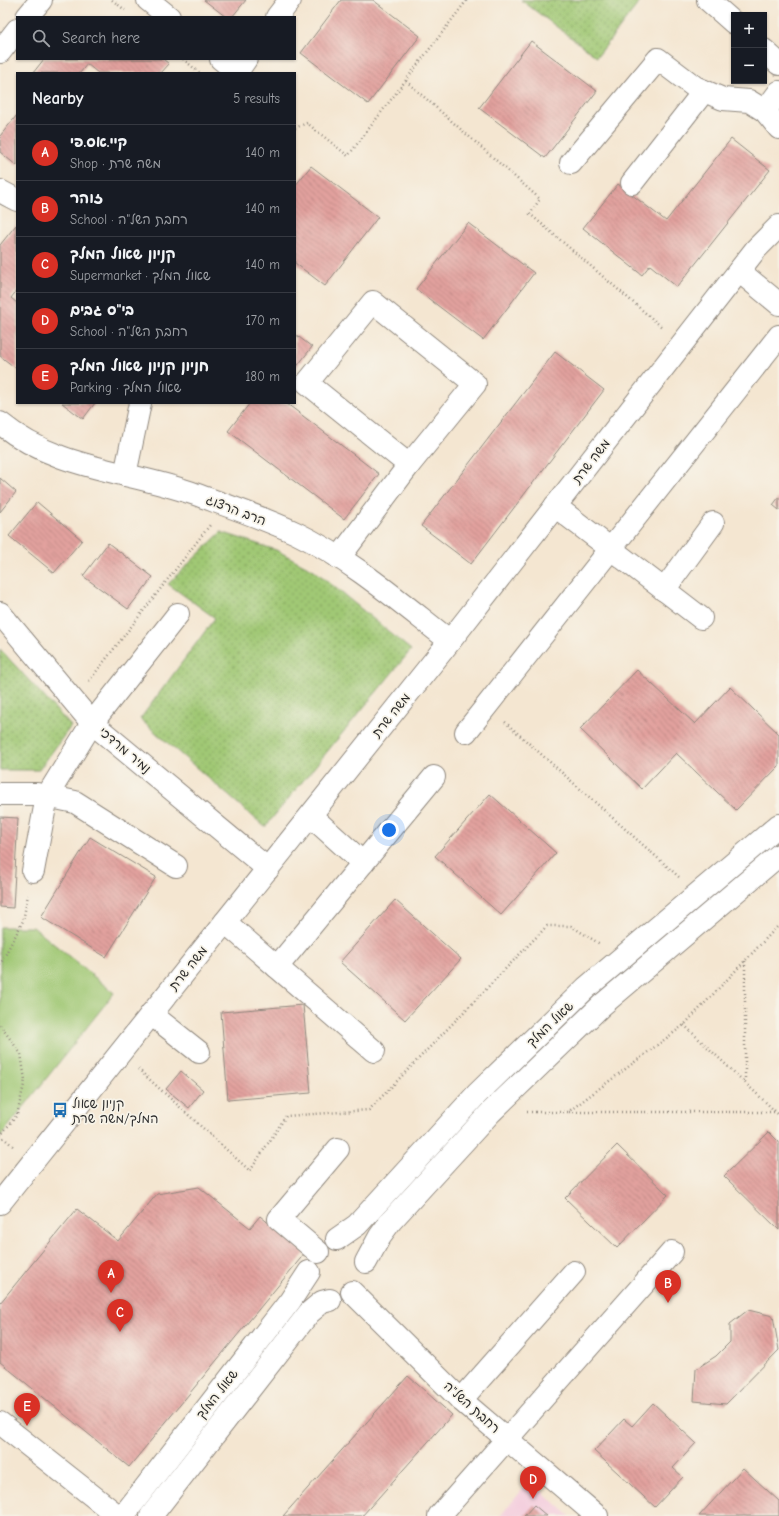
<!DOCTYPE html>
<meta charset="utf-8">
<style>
body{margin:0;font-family:"Comic Neue","Playpen Sans Hebrew",sans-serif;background:#242831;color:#f1f3f6}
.controls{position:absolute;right:12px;top:12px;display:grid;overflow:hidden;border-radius:0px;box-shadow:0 1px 3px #0004}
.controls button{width:36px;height:36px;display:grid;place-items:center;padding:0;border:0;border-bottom:1px solid #363941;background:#171b24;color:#f1f3f6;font:20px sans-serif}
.you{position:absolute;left:389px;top:830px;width:14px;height:14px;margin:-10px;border:3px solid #fff;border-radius:50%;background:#1a73e8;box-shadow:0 0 0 6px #1a73e833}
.badge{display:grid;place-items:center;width:26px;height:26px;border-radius:50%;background:#d93025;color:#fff;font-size:13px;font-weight:700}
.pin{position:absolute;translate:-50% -33px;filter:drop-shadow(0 1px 2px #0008)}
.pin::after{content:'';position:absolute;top:21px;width:14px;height:12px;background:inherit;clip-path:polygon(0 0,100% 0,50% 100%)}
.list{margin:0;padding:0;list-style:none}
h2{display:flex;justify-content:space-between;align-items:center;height:52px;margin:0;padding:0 16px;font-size:17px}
h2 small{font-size:13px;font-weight:400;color:#9ea1a6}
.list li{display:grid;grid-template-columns:26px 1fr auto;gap:12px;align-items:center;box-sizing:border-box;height:56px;padding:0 16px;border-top:1px solid #363941}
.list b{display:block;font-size:15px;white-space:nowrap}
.list p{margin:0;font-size:13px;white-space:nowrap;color:#9ea1a6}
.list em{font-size:13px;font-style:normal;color:#9ea1a6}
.icon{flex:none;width:22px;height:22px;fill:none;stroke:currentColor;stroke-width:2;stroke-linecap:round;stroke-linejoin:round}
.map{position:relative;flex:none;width:779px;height:1516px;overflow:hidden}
.search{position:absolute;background:#171b24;box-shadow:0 1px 3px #0004;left:16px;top:16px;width:280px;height:44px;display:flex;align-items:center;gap:10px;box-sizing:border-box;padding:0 14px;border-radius:0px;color:#9ea1a6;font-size:15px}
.panel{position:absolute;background:#171b24;box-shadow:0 1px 3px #0004;left:16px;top:72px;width:280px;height:332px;border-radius:0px}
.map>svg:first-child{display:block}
.built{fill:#f4cfde}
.grass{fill:url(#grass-dots);stroke:#667a50}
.green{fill:#a0c874;stroke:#667a50}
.building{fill:url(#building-back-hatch)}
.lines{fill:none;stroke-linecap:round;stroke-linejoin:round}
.minor-casing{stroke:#90887e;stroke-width:24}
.path{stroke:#90887e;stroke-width:2.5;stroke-dasharray:1 3;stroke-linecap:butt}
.minor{stroke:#fff;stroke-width:22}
.labels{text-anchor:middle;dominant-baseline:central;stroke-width:3.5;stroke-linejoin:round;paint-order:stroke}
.street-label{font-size:13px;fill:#2b2b2b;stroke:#f7f3e8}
.poi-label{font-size:13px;fill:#2b2b2b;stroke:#f7f3e8;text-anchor:start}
</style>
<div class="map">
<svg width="779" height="1516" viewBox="0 0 779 1516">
<defs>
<pattern id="grass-dots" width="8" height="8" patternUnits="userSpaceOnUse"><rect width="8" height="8" fill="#a0c874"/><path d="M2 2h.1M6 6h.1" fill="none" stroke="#83a35f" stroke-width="1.8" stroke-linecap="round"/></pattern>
<pattern id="building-back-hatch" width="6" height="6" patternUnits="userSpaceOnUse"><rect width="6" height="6" fill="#e2a19e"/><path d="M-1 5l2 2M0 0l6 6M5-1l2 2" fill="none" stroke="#b78381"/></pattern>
</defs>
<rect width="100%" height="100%" fill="#f7f3e8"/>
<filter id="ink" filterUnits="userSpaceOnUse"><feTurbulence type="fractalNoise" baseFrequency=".025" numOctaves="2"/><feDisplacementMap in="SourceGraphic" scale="8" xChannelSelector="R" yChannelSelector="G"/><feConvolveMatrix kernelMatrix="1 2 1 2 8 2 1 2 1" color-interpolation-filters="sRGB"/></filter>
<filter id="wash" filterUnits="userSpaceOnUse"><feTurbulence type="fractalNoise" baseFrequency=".012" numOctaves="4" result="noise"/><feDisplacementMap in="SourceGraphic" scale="16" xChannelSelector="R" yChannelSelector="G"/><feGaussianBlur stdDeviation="0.9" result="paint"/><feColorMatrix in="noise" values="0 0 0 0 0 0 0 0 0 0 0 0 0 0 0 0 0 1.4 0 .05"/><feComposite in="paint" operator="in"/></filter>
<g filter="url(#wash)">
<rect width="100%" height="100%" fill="#f4e6d1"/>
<!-- built -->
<polygon class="built" points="530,1481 570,1516 500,1516"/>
<!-- grass -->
<g class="grass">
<polygon points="521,0 641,0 597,57"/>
<polygon points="221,532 276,550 314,570 411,650 265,827 140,719 215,618 168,584"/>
<polygon points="0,649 71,726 39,770 0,770"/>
</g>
<!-- green -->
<polygon class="green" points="0,927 33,927 114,993 0,1137"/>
<g id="blocks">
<!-- building -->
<g class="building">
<polygon points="204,0 246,0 232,17 226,17"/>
<polygon points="341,0 373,0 420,36 368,104 301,53"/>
<polygon points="531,41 597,91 545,158 479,108"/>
<polygon points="44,59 163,59 169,64 161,73 98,73 87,64 80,73 33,73"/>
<polygon points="17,115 17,166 0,152 0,136"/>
<polygon points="731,139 770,170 677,287 650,265 642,275 583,228 618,184 666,221"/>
<polygon points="311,166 378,217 325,286 295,263 295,186"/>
<polygon points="468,223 534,273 483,340 416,289"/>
<polygon points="16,225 17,290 11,298 17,303 17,369 0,356 0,245"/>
<polygon points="295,334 312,347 295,369"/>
<polygon points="555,352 604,390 471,564 421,526"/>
<polygon points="62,403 95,403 83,419"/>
<polygon points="250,403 286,403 379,474 344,519 228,431"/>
<polygon points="0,478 16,492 0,512"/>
<polygon points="779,497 779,510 773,505"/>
<polygon points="37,502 82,540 54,573 9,536"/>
<polygon points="108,543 153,577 128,609 83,576"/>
<polygon points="637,670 695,724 730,687 779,734 779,766 736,810 676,753 642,789 580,729"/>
<polygon points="490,794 556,853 501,915 435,856"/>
<polygon points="0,817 18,818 13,908 0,907"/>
<polygon points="90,837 156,877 106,957 41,917"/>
<polygon points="395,900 461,959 405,1020 340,962"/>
<polygon points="303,1005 311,1093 228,1100 221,1012"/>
<polygon points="181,1071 203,1090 189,1108 166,1089"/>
<polygon points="769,1132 779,1142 779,1230 724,1176"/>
<polygon points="617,1145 668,1195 617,1248 565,1198"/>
<polygon points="199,1187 250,1228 260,1216 305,1253 129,1467 0,1362 0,1303 77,1209 118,1241 157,1194"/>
<polygon points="748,1310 773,1316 779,1350 726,1404 694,1401 696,1369 716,1356 730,1342 730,1324"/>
<polygon points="408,1376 452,1415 362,1516 283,1516"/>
<polygon points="653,1403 696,1443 673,1468 683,1477 655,1507 594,1451 624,1419 632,1426"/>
<polygon points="743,1468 779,1501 779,1516 699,1516"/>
<polygon points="534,1505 547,1516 524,1516"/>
</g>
</g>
</g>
<g filter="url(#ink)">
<use href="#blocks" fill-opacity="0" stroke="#90887e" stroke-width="1"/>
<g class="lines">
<defs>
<g id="minor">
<polyline points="148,0 169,17"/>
<polyline points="708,0 734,23"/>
<polyline points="27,17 41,0"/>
<polyline points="277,17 290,0"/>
<polyline points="764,50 779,64"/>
<polyline points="0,52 17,30"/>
<polyline points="221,59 237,72 246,59"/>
<polyline points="765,111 779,92"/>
<polyline points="571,163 658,59 695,87 723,99 749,101 765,111 779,128"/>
<polyline points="632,183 704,91"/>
<polyline points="0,191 17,200"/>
<polyline points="739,271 779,304"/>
<polygon points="373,302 475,384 409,465 307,383"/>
<path d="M0 423C57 470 128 470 195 494 228 506 264 518 296 533 352 560 401 603 450 641"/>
<polyline points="125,475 140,403"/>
<polyline points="555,506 701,618"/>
<polyline points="339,558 409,465"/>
<polyline points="664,590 713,523"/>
<polyline points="0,613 92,723 268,869"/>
<polyline points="466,732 779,336"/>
<polyline points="0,794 37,794 75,802 176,866"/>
<polyline points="311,816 363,863"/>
<polyline points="33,871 47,796 92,723 178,614"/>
<polyline points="225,922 374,1051"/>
<polyline points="277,967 434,777"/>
<polyline points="151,1014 199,1052"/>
<polyline points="0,1203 450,641 756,249 779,226"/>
<polyline points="337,1239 357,1225 477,1094 586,988 779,825"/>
<polyline points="318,1252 279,1219 338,1149"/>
<polyline points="366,1262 380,1236 391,1221 491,1112 602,1005 779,855"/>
<polyline points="352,1292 461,1400 597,1516"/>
<polyline points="461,1400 574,1272"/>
<polyline points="0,1423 118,1516"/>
<polyline points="123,1516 290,1301 309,1272"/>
<polyline points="151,1516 309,1313 322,1302 330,1300"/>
<polyline points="439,1516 672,1252"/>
</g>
</defs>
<!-- minor casing -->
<use href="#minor" class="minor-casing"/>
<!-- path -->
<g class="path">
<polyline points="112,0 125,10"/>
<polyline points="183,59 200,73"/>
<polyline points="406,81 540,199 530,214 663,328"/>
<polyline points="295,128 307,123 348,156 467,0"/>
<polyline points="89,681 210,525"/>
<polyline points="505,722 679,877"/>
<polyline points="0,965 23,921 28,895"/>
<polyline points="0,1025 21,1054 25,1080 17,1115 0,1136"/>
<polyline points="684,1025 779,1115"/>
<polyline points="138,1069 250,1171 286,1116 369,1110 547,926 571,926 600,944"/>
<polyline points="745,1082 745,961"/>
<polyline points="527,1112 568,1112 684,1025 779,925"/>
<polyline points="569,1112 776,1112"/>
<polyline points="0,1135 13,1146"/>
</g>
<!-- minor -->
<use href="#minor" class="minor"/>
</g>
</g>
<!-- icons -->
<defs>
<symbol id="bus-bare" viewBox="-9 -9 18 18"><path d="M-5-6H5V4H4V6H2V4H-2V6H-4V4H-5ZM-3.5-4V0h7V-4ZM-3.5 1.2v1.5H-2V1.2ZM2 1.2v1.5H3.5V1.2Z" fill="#1f6fb2" stroke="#f7f3e8" stroke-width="2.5" paint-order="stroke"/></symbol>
</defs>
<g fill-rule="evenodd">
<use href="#bus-bare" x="49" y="1099" width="22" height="22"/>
</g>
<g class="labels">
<!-- street labels -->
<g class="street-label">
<text transform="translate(591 461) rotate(-52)">משה שרת</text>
<text transform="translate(236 510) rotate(21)">הרב הרצוג</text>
<text transform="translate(391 715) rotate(-51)">משה שרת</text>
<text transform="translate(125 750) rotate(40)">נמיר מרדכי</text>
<text transform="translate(188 968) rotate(-51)">משה שרת</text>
<text transform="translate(550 1024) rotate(-44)">שאול המלך</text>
<text transform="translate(217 1394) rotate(-52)">שאול המלך</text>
<text transform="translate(472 1407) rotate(42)">רחבת השל"ה</text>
</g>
<!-- poi labels -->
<g class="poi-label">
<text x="72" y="1103">קניון שאול<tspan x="72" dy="15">המלך/משה שרת</tspan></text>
</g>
</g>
</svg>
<div class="controls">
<button>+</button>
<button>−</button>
</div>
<div class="you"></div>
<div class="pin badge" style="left:111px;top:1293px">A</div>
<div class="pin badge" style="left:668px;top:1303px">B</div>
<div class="pin badge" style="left:120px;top:1332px">C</div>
<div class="pin badge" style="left:533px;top:1499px">D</div>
<div class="pin badge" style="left:27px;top:1426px">E</div>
<div class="search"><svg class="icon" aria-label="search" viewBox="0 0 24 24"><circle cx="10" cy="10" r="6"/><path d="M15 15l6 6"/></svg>Search here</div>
<section class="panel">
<h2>Nearby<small>5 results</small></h2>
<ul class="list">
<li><span class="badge">A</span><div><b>קיי.אס.פי</b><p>Shop · משה שרת</p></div><em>140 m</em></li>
<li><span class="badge">B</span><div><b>זוהר</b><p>School · רחבת השל&quot;ה</p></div><em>140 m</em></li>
<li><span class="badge">C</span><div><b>קניון שאול המלך</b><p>Supermarket · שאול המלך</p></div><em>140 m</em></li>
<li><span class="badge">D</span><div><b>בי&quot;ס גבים</b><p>School · רחבת השל&quot;ה</p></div><em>170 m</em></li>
<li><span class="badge">E</span><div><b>חניון קניון שאול המלך</b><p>Parking · שאול המלך</p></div><em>180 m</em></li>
</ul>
</section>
</div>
